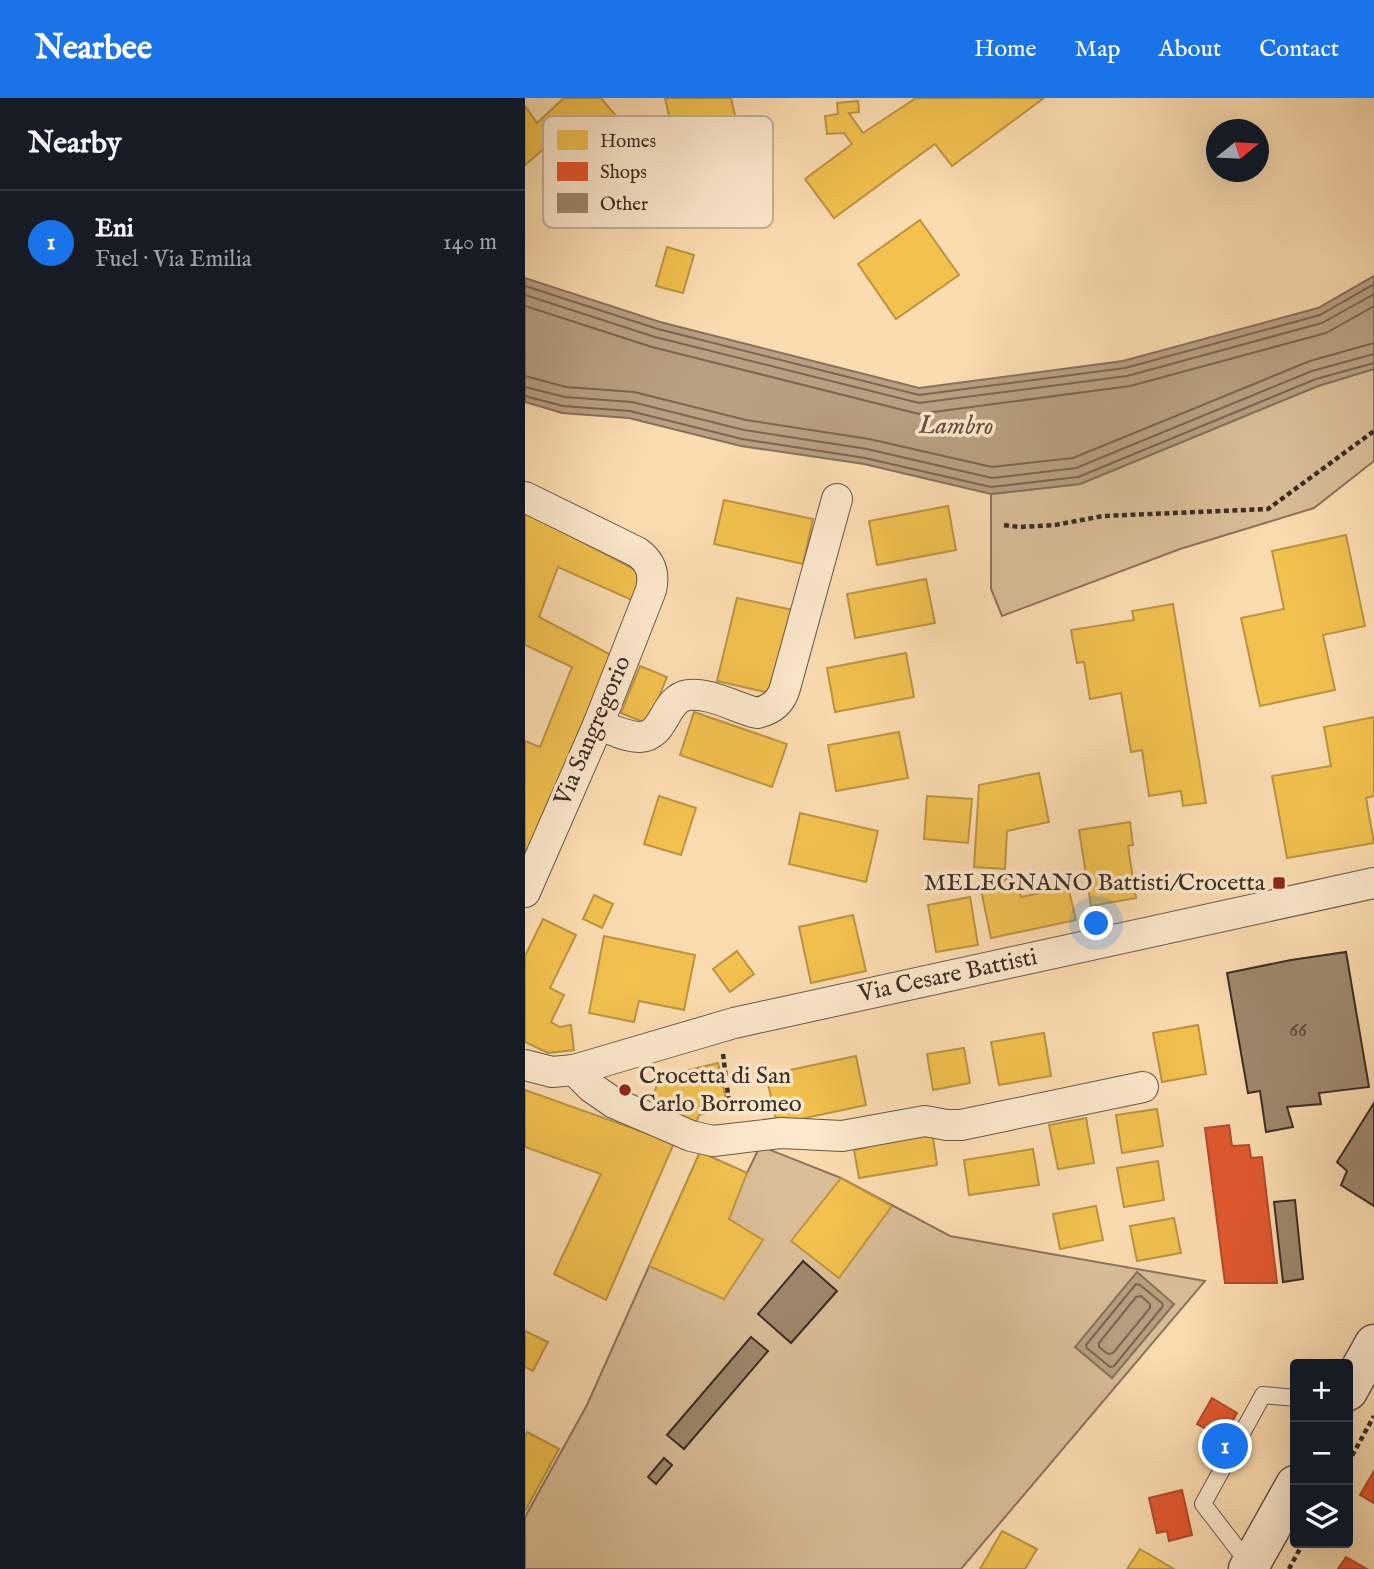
<!DOCTYPE html>
<meta charset="utf-8">
<style>
body{margin:0;font-family:"IM FELL English",serif;background:#20242c;color:#f1f3f6}
.controls{position:absolute;right:21px;bottom:21px;display:grid;overflow:hidden;border-radius:7px;box-shadow:0 7px 28px #0002}
.controls button{width:63px;height:63px;display:grid;place-items:center;padding:0;border:0;border-bottom:2px solid #363941;background:#171b24;color:#f1f3f6;font:35px sans-serif}
.compass{position:absolute;left:681px;top:21px;width:63px;height:63px;border-radius:50%;background:#171b24;box-shadow:0 7px 28px #0002;rotate:72deg}
.you{position:absolute;left:572px;top:826px;width:24px;height:24px;margin:-18px;border:5px solid #fff;border-radius:50%;background:#1a73e8;box-shadow:0 0 0 10px #1a73e833}
.badge{display:grid;place-items:center;width:46px;height:46px;border-radius:50%;background:#1a73e8;color:#fff;font-size:23px;font-weight:700}
.pin{position:absolute;translate:-50% -50%;border:4px solid #fff;box-shadow:0 2px 7px #0006}
.list{margin:0;padding:0;list-style:none}
h2{display:flex;justify-content:space-between;align-items:center;height:91px;margin:0;padding:0 28px;font-size:30px}
h2 small{font-size:23px;font-weight:400;color:#9ea1a6}
.list li{display:grid;grid-template-columns:46px 1fr auto;gap:21px;align-items:center;box-sizing:border-box;height:105px;padding:0 28px;border-top:2px solid #363941}
.list b{display:block;font-size:26px;white-space:nowrap}
.list p{margin:0;font-size:23px;white-space:nowrap;color:#9ea1a6}
.list em{font-size:23px;font-style:normal;color:#9ea1a6}
.icon{flex:none;width:38px;height:38px;fill:none;stroke:currentColor;stroke-width:2;stroke-linecap:round;stroke-linejoin:round}
.map{position:relative;flex:none;width:849px;height:1471px;overflow:hidden}
header{display:flex;align-items:center;gap:42px;box-sizing:border-box;height:98px;padding:0 35px;background:#1a73e8;color:#fff}
header strong{font-size:33px}
nav{display:flex;gap:38px;margin-inline-start:auto;font-size:24px}
main{display:flex}
aside{flex:1;background:#171b24}
.map>svg:first-child{display:block}
.green{fill:#dabe98;stroke:#8a755e;stroke-width:2}
.water{fill:#b9a081;stroke:#86725c;stroke-width:2}
.homes{fill:#f2c14e;stroke:#bb9442;stroke-width:2}
.shops{fill:#e4572e;stroke:#b14a2b;stroke-width:2}
.lines{fill:none;stroke-linecap:round;stroke-linejoin:round}
.shore{stroke:#7a6653;stroke-width:2}
.building{fill:#9e886d;stroke:#3a2c25;stroke-width:2}
.service-casing{stroke:#6a5848;stroke-width:18}
.minor-casing{stroke:#6a5848;stroke-width:32}
.tertiary-casing{stroke:#6a5848;stroke-width:41}
.path{stroke:#3a2c25;stroke-width:4.5;stroke-dasharray:5 3.5;stroke-linecap:butt}
.service{stroke:#fce8cc;stroke-width:16}
.minor{stroke:#fce8cc;stroke-width:30}
.tertiary{stroke:#fce8cc;stroke-width:38}
.poi-dot{fill:#8f2418;stroke:#fce8cc;stroke-width:2.5}
.labels{text-anchor:middle;dominant-baseline:central;stroke-width:7;stroke-linejoin:round;paint-order:stroke}
.number-label{font-size:21px;fill:#534337}
.street-label{font-size:24px;fill:#3a2c25;stroke:#fce8cc}
.poi-label{font-size:24px;fill:#3a2c25;stroke:#fce8cc;text-anchor:end}
.water-label{font-size:26px;font-style:italic;fill:#604f41;stroke:#fce8cc}
.key{fill:#fce8cc;stroke:#c2b09a;stroke-width:2}
.key-label{font-size:19px;fill:#3a2c25}
</style>
<header>
<strong>Nearbee</strong>
<nav><a>Home</a><a>Map</a><a>About</a><a>Contact</a></nav>
</header>
<main>
<aside>
<h2>Nearby<small></small></h2>
<ul class="list">
<li><span class="badge">1</span><div><b>Eni</b><p>Fuel · Via Emilia</p></div><em>140 m</em></li>
</ul>
</aside>
<div class="map">
<svg width="849" height="1471" viewBox="0 0 849 1471">
<rect width="100%" height="100%" fill="#fbdcb0"/>
<filter id="stains"><feTurbulence type="fractalNoise" baseFrequency=".00286" numOctaves="4"/><feColorMatrix values="0 0 0 0 .2 0 0 0 0 .09 0 0 0 0 .02 0 0 0 .5 -.17"/></filter>
<radialGradient id="worn" r=".72"><stop offset=".6" stop-color="#630" stop-opacity="0"/><stop offset="1" stop-color="#630" stop-opacity=".3"/></radialGradient>
<!-- green -->
<g class="green">
<polygon points="849,271 849,363 789,410 655,451 477,518 466,491 466,396 555,386 793,288"/>
<polygon points="235,1048 316,1080 425,1138 680,1183 436,1471 0,1471 0,1419 62,1307 175,1054 222,1075"/>
</g>
<!-- water -->
<g class="water">
<polygon points="849,178 849,271 793,288 555,386 466,396 339,366 216,348 104,320 37,315 0,304 0,180 135,224 394,290 598,263 793,210"/>
<polygon points="612,1174 649,1206 587,1280 550,1249"/>
</g>
<!-- homes -->
<g class="homes">
<polygon points="39,0 76,0 122,55 73,97 28,43 0,67 0,8 12,25"/>
<polygon points="140,0 206,0 224,78 160,91"/>
<polygon points="391,0 519,0 427,68 410,46 309,120 280,81 327,46 319,35 302,36 300,18 313,16 312,5 333,3 334,14 324,15 338,35"/>
<polygon points="395,122 434,177 371,221 333,166"/>
<polygon points="142,149 169,157 158,195 131,188"/>
<polygon points="199,402 288,421 278,466 189,446"/>
<polygon points="423,408 431,452 352,467 344,423"/>
<polygon points="0,414 120,477 109,503 33,469 14,519 90,559 0,772 0,643 15,649 47,569 0,547"/>
<polygon points="821,437 840,528 798,537 810,592 735,608 716,520 759,511 747,453"/>
<polygon points="401,481 410,525 330,540 322,496"/>
<polygon points="212,500 268,512 249,596 192,583"/>
<polygon points="648,506 681,705 658,708 656,693 624,698 617,652 606,654 596,595 565,601 559,564 552,565 546,532 609,522 607,513"/>
<polygon points="381,555 389,599 310,614 302,570"/>
<polygon points="115,568 142,579 123,626 96,615"/>
<polygon points="169,614 262,646 247,689 155,657"/>
<polygon points="849,619 849,698 841,700 849,745 762,760 747,678 806,668 799,629"/>
<polygon points="374,634 383,680 311,693 303,647"/>
<polygon points="514,675 524,724 482,733 480,771 449,769 454,687"/>
<polygon points="134,698 171,710 156,757 119,746"/>
<polygon points="402,698 447,701 443,745 399,741"/>
<polygon points="275,715 353,733 341,784 264,766"/>
<polygon points="605,724 608,747 603,748 611,800 566,808 554,732"/>
<polygon points="491,779 496,799 543,789 551,822 466,840 455,787"/>
<polygon points="69,797 88,806 77,830 58,821"/>
<polygon points="445,799 453,847 411,854 403,807"/>
<polygon points="328,817 341,873 286,885 274,829"/>
<polygon points="18,821 51,837 25,890 39,897 26,924 35,929 46,927 49,952 23,955 0,944 0,858"/>
<polygon points="79,838 170,857 159,912 114,903 109,924 64,915"/>
<polygon points="212,853 229,876 205,894 188,871"/>
<polygon points="673,927 681,976 637,984 628,935"/>
<polygon points="519,935 526,978 474,987 466,944"/>
<polygon points="439,950 445,985 408,992 402,956"/>
<polygon points="331,958 341,1007 252,1026 241,977"/>
<polygon points="193,965 203,1010 174,1017 171,1025 125,1011 134,979"/>
<polygon points="0,992 149,1045 81,1202 29,1176 76,1076 0,1049"/>
<polygon points="632,1011 638,1048 597,1055 591,1017"/>
<polygon points="561,1020 569,1065 533,1071 524,1027"/>
<polygon points="407,1033 412,1067 334,1080 329,1052 339,1050 338,1044"/>
<polygon points="508,1051 514,1087 444,1097 439,1062"/>
<polygon points="175,1054 222,1075 204,1121 238,1142 199,1201 124,1168"/>
<polygon points="633,1063 639,1102 599,1109 592,1070"/>
<polygon points="316,1080 367,1108 314,1180 266,1143"/>
<polygon points="571,1108 578,1142 535,1151 528,1116"/>
<polygon points="649,1120 656,1155 612,1163 605,1128"/>
<polygon points="0,1233 23,1244 8,1273 0,1269"/>
<polygon points="2,1334 34,1351 0,1413 0,1339"/>
<polygon points="477,1433 512,1451 500,1471 455,1471"/>
<polygon points="615,1451 649,1471 602,1471"/>
</g>
<!-- shops -->
<g class="shops">
<polygon points="704,1027 707,1048 724,1047 726,1060 737,1059 752,1185 700,1185 680,1030"/>
<polygon points="687,1300 712,1315 698,1340 672,1326"/>
<polygon points="849,1373 849,1405 835,1397"/>
<polygon points="657,1392 667,1437 644,1443 642,1433 632,1435 624,1400"/>
<polygon points="821,1459 842,1471 813,1471"/>
</g>
<g class="lines">
<!-- shore -->
<g class="shore">
<polyline points="0,188 133,231 394,297 600,270 795,217 849,186"/>
<polyline points="0,197 130,239 394,305 602,278 797,225 849,196"/>
<polyline points="0,208 127,249 394,316 605,288 801,235 849,208"/>
<polyline points="0,278 41,289 109,294 221,322 344,341 467,369 548,360 785,263 849,245"/>
<polyline points="0,289 40,299 107,304 219,332 342,351 467,380 551,370 787,273 849,256"/>
<polyline points="0,298 38,308 105,313 217,341 340,360 466,389 553,379 791,281 849,265"/>
<polygon points="611,1186 615,1187 637,1205 638,1208 589,1268 585,1269 562,1250 561,1247"/>
<polygon points="616,1198 625,1206 625,1210 588,1255 583,1256 574,1249 574,1245 611,1199"/>
</g>
</g>
<!-- building -->
<g class="building">
<polygon points="821,854 844,989 794,995 796,1006 762,1009 768,1029 741,1034 735,993 723,995 702,875 766,862"/>
<polygon points="849,1005 849,1108 816,1087 822,1073 812,1064"/>
<polygon points="770,1102 778,1181 758,1184 749,1104"/>
<polygon points="278,1163 312,1193 266,1245 233,1216"/>
<polygon points="226,1239 243,1253 159,1351 142,1337"/>
<polygon points="139,1360 147,1367 131,1386 123,1379"/>
</g>
<g class="lines">
<defs>
<polyline id="service" points="723,1467 715,1454 678,1406 738,1297 770,1300"/>
<g id="minor">
<path d="M0 399 112 454C125 463 130 475 126 492L73 627 0 794"/>
<path d="M73 627C86 631 101 639 115 639 141 638 138 601 163 597 185 594 211 610 232 615 246 612 256 604 260 590L312 401"/>
<polyline points="0,967 27,974 49,972 209,925 849,785"/>
<polyline points="49,972 66,989 89,1005 166,1038 188,1043 256,1035 317,1038 400,1023 422,1027 436,1027 618,989"/>
</g>
<g id="tertiary">
<polyline points="823,1293 849,1246"/>
<polyline points="723,1471 770,1387"/>
</g>
</defs>
<!-- service casing -->
<use href="#service" class="service-casing"/>
<!-- minor casing -->
<use href="#minor" class="minor-casing"/>
<!-- tertiary casing -->
<use href="#tertiary" class="tertiary-casing"/>
<!-- path -->
<g class="path">
<polyline points="479,427 494,429 530,427 578,418 743,411 849,333"/>
<polyline points="198,956 205,1013"/>
<polyline points="823,1365 849,1318"/>
<polyline points="764,1471 778,1445"/>
</g>
<!-- service -->
<use href="#service" class="service"/>
<!-- minor -->
<use href="#minor" class="minor"/>
<!-- tertiary -->
<use href="#tertiary" class="tertiary"/>
</g>
<!-- markers -->
<g class="poi-dot">
<rect x="747" y="778" width="14" height="14" rx="3.5"/>
<circle cx="100" cy="992" r="7"/>
</g>
<g class="labels">
<!-- number labels -->
<g class="number-label">
<text x="773" y="932">66</text>
</g>
<!-- street labels -->
<g class="street-label">
<text transform="translate(68 633) rotate(-67)">Via Sangregorio</text>
<text transform="translate(423 878) rotate(-12)">Via Cesare Battisti</text>
</g>
<!-- poi labels -->
<g class="poi-label">
<text x="740" y="785">MELEGNANO Battisti/Crocetta</text>
<text x="114" y="978" text-anchor="start">Crocetta di San<tspan x="114" dy="28">Carlo Borromeo</tspan></text>
</g>
<!-- water labels -->
<g class="water-label">
<text transform="translate(431 328) rotate(1)">Lambro</text>
</g>
</g>
<!-- legend -->
<rect x="18" y="18" width="230" height="112" rx="10" class="key"/>
<rect x="32" y="32" width="31" height="20" fill="#f2c14e"/>
<rect x="32" y="64" width="31" height="19" fill="#e4572e"/>
<rect x="32" y="95" width="31" height="20" fill="#9e886d"/>
<g class="key-label">
<text x="75" y="49">Homes</text>
<text x="75" y="80">Shops</text>
<text x="75" y="112">Other</text>
</g>
<rect width="100%" height="100%" filter="url(#stains)"/>
<rect width="100%" height="100%" fill="url(#worn)"/>
</svg>
<div class="controls">
<button>+</button>
<button>−</button>
<button><svg class="icon" aria-label="layers" viewBox="0 0 24 24"><path d="M12 4l9 5-9 5-9-5zM3 14l9 5 9-5"/></svg></button>
</div>
<svg class="compass" viewBox="-18 -18 36 36"><path d="M0-13l5 13h-10z" fill="#e53935"/><path d="M0 13l5-13h-10z" fill="#9ea1a6"/></svg>
<div class="you"></div>
<div class="pin badge" style="left:700px;top:1348px">1</div>
</div>
</main>
